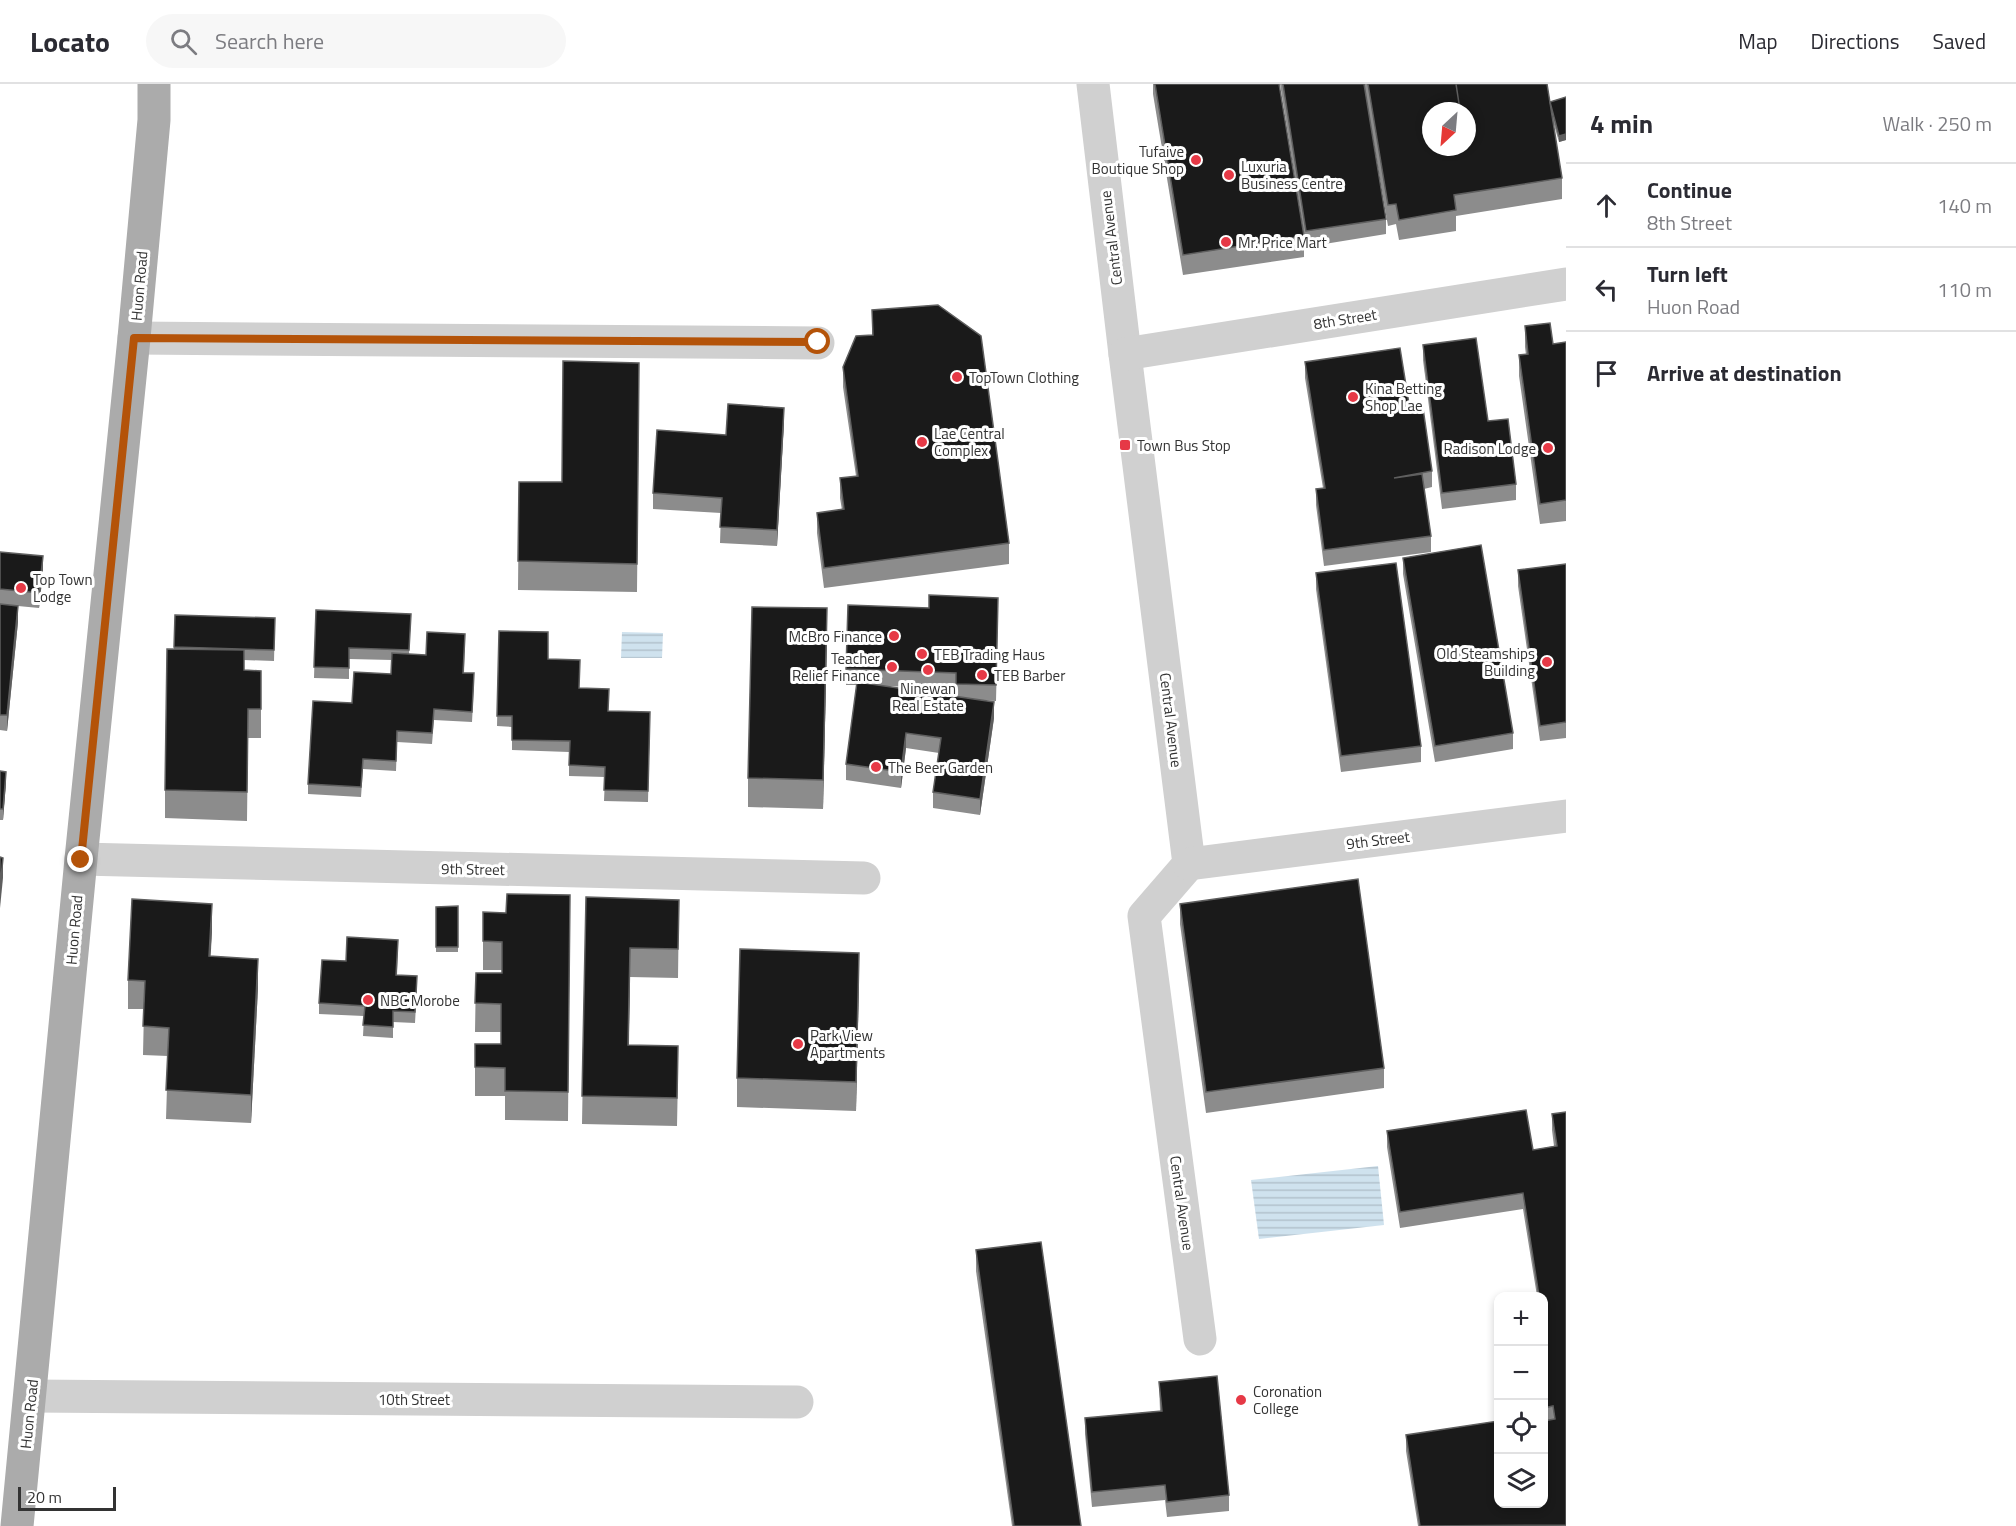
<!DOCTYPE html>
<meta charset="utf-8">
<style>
body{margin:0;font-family:"Titillium Web",sans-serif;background:#f7f7f7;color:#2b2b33}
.controls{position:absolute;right:18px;bottom:18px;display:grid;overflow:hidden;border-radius:12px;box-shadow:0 3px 9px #0003}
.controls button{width:54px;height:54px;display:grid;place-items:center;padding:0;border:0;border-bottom:2px solid #e1e1e2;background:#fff;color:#2b2b33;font:30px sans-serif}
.compass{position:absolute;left:1422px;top:18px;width:54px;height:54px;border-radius:50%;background:#fff;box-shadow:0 3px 9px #0003;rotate:206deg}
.scale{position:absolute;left:18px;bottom:15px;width:98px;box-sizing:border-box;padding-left:6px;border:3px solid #333;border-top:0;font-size:16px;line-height:21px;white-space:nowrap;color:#333;-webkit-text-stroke:4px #fff;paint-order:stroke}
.stop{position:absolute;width:18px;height:18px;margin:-14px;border:4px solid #b45309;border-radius:50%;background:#fff}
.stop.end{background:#b45309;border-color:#fff;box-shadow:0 2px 6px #0008}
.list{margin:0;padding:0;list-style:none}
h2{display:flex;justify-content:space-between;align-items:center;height:78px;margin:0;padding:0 24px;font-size:26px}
h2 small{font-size:20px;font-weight:400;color:#7c7c81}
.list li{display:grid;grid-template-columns:39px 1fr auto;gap:18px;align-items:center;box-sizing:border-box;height:84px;padding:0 24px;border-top:2px solid #e1e1e2}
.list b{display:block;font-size:22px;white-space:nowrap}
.list p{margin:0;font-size:20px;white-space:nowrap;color:#7c7c81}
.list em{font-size:20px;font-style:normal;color:#7c7c81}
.icon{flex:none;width:33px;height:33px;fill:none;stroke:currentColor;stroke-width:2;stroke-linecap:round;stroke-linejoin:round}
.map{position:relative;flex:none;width:1566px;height:1442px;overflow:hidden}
header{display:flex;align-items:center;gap:36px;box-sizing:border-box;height:84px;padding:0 30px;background:#fff;border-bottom:2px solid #e1e1e2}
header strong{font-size:28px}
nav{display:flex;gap:33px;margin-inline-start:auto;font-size:21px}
.search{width:420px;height:54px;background:#f7f7f7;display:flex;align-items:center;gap:15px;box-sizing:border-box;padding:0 21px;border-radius:33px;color:#7c7c81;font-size:22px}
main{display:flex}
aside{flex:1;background:#fff}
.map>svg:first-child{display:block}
.water{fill:url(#water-rules)}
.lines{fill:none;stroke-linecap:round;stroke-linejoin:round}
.minor{stroke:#d0d0d0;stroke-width:33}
.major{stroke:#ababab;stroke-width:33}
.wall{fill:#8c8c8c;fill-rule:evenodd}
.shaded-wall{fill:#5f5f5f}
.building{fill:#1a1a1a;stroke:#5f5f5f;stroke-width:1.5;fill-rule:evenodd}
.route{stroke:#b45309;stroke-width:8}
.poi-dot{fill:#e63946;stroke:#fff;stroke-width:2}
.labels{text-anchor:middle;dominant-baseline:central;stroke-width:6;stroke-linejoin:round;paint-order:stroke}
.poi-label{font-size:15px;fill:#333;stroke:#fff;text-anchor:start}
.street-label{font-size:15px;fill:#333;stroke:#fff}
</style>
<header>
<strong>Locato</strong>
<div class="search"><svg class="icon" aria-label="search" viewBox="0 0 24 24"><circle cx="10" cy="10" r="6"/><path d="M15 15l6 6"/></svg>Search here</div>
<nav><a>Map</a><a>Directions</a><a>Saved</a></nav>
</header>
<main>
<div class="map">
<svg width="1566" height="1442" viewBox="0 0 1566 1442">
<defs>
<pattern id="water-rules" width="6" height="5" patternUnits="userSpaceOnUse" patternTransform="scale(1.5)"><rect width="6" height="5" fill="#cfe2ee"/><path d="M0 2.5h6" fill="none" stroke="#b2c2cd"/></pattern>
</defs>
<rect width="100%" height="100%" fill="#fff"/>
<!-- water -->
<g class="water">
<polygon points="622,548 663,549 662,574 621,574"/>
<polygon points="1378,1082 1384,1141 1259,1155 1251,1096"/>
</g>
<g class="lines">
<!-- minor -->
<g class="minor">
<polyline points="1093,0 1125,270 1189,780 1144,832 1200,1255"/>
<polyline points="134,254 818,259"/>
<polyline points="1125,270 1566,200"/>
<polyline points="81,775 864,794"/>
<polyline points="1189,780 1566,732"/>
<polyline points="31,1312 797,1318"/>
</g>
<!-- major -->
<polyline class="major" points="17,1442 81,775 134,254 154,36 154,0"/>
</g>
<!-- wall -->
<g class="wall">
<polygon points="1153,0 1279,0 1304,152 1304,173 1183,191 1153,10"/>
<polygon points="1280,0 1547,0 1550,18 1566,13 1566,56 1559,58 1552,34 1562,94 1562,115 1456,132 1456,147 1399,156 1396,140 1388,142 1366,13 1386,135 1386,150 1306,163"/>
<polygon points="872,226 1009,459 1009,480 824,504 817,449 817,429 842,426 840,414 840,394 856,392 843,303 843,283 872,251"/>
<polygon points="1525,242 1553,260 1566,258 1566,437 1540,440 1519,292 1519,271 1526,271 1525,263"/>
<polygon points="1423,261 1516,400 1516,416 1442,425 1423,276"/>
<polygon points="1305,278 1410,326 1432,387 1432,403 1424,405 1431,452 1431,468 1324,482 1316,421 1316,405 1323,404 1305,294"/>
<polygon points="639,307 637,508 518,506 519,398 562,398"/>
<polygon points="784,339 777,462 720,459 721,429 653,425 653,409 726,351"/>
<polygon points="0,468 43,488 39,524 18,522 18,538 7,647 0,646"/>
<polygon points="1403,474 1513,649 1513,665 1435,678 1403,490"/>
<polygon points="1566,480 1566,654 1540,657 1518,502 1518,486"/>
<polygon points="1316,489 1421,662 1421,678 1341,688 1316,505"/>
<polygon points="316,526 411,530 409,570 426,571 465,561 464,589 474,600 472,638 434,636 432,660 397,658 396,687 363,685 361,713 308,710 308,700 352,619 391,590 392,576 349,575 349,595 314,594"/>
<path d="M998 530 996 617 976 616 994 634 980 731 933 724V708L939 669 906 664 901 704 846 696V680L857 601H846V585ZM885 602 956 605V613Z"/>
<polygon points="175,531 275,534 274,577 244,576 244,586 261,587 261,654 248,654 247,737 165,734 165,706 174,565"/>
<polygon points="499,547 548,575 579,604 608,627 650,628 648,718 604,717 605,693 569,692 569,668 512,666 512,643 497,642"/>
<polygon points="827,553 823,725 748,723 748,694"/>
<polygon points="0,687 6,699 3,736 0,736"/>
<polygon points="570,811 568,1037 505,1036 505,1012 475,1012 475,960 501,960 501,948 475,948 476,889 502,889 502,886 483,886 483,828 506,829"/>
<polygon points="586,813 679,816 678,894 630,893 629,961 678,991 677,1042 582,1040"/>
<polygon points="1180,820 1384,984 1384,1004 1206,1029 1180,840"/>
<polygon points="458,822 458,868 436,868 436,823"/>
<polygon points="212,848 210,872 258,904 251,1039 166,1035 168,972 143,971 144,925 128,925 128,896"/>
<polygon points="398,866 397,891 417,903 415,939 393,938 393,954 363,952 364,932 319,930 319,919 346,877"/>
<polygon points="859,897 856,1027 737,1023 737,994"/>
<polygon points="1566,1028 1566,1442 1418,1442 1406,1367 1406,1351 1544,1419 1544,1212 1537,1212 1523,1125 1400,1144 1387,1063 1387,1047 1533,1066 1554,1062 1552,1046 1552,1030"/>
<polygon points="976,1166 1081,1442 1012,1442 976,1187"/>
<polygon points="1159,1298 1229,1411 1229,1427 1167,1433 1165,1416 1092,1423 1085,1350 1085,1334 1160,1327"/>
</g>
<!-- shaded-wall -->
<g class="shaded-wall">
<polygon points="1566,50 1566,56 1559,58 1559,52"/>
<polygon points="784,324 784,339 777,462 777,446"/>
<polygon points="43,472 43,488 39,524 39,509"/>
<polygon points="18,522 18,538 7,647 7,631"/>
<polygon points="827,524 827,553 823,725 823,696"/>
<polygon points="994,618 994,634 980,731 980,715"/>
<polygon points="906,649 906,664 901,704 901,688"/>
<polygon points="6,688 6,699 3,736 3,725"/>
<polygon points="3,774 3,794 0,824 0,804"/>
<polygon points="212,820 212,848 209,901 209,872"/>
<polygon points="630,864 630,893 628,990 628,961"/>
<polygon points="859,869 859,897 856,1027 856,998"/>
<polygon points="258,875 258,904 251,1039 251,1011"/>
</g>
<!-- building -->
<g class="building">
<polygon points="1155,0 1279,0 1304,152 1183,171"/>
<polygon points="1283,0 1364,0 1386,135 1306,147"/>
<path d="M1368 0H1456L1460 26 1456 0H1547L1562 94 1454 111 1456 126 1399 136 1396 120 1388 121ZM1431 27H1467V63H1431Z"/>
<polygon points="1566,13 1566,50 1559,52 1550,18"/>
<polygon points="938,221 981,252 1009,459 824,484 817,429 844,425 840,394 858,392 843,283 856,252 873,251 872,226"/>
<polygon points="1550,239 1553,260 1566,258 1566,416 1540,420 1519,271 1528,270 1525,242"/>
<polygon points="1476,254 1488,337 1508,335 1516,400 1442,409 1423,261"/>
<polygon points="1400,264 1410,326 1423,324 1432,387 1394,394 1422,390 1431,452 1324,466 1316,405 1325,404 1305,278"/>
<polygon points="563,277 639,279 637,480 518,477 519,398 562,398"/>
<polygon points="728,320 784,324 777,446 720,443 722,414 653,409 657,346 726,351"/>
<polygon points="1481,461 1513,649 1435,662 1403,474"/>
<polygon points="0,468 43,472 39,509 0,505"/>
<polygon points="1396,479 1421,662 1341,672 1316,489"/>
<polygon points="1566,480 1566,638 1540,642 1518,486"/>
<polygon points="929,511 998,514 996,601 956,600 956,589 846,585 848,521 929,524"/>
<polygon points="0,520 18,522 7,631 0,631"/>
<polygon points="752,523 827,524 823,696 748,694"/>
<polygon points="316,526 411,530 409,566 349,564 349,584 314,583"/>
<polygon points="175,531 275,534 274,566 174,563"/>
<polygon points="499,547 548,548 548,575 580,576 579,604 609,605 608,627 650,628 648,707 604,706 605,683 569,681 570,657 512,656 512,632 497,632"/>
<polygon points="427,548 465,550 463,589 474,589 472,628 434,625 432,649 397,647 396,677 363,675 361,703 308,700 313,617 352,619 354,588 391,590 392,569 426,571"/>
<polygon points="167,565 244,566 244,586 261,587 261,625 248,625 247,708 165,706"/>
<polygon points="857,598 994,618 980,715 933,708 941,654 906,649 901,688 846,680"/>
<polygon points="0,687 6,688 3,725 0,725"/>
<polygon points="0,773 3,774 0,804"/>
<polygon points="1358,795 1384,984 1206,1008 1180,820"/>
<polygon points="507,810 570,811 568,1008 505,1007 505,984 475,983 475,960 501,960 501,920 475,919 476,889 502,889 502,858 483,857 483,828 506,829"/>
<polygon points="586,813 679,816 678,865 630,864 628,961 678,962 677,1014 582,1012"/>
<polygon points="132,815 212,820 209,872 258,875 251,1011 166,1006 169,944 143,942 145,897 128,896"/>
<polygon points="458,822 458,863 436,863 436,823"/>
<polygon points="347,853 398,856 396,891 417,892 415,928 393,927 393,943 363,941 365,922 319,919 322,876 346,877"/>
<polygon points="740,865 859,869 856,998 737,994"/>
<polygon points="1526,1026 1533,1066 1557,1062 1552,1030 1566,1028 1566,1441 1420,1442 1406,1351 1498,1337 1498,1419 1544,1419 1544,1337 1555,1335 1553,1322 1544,1324 1544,1212 1539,1212 1523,1109 1400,1128 1387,1047"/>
<polygon points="1041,1158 1081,1442 1014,1442 976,1166"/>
<polygon points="1217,1292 1229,1411 1167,1418 1165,1401 1092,1408 1085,1334 1162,1327 1159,1298"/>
</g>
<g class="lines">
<!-- route -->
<polyline class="route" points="81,776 134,254 818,258"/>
</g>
<!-- markers -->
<g class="poi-dot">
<circle cx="1196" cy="76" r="6"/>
<circle cx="1229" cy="91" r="6"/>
<circle cx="1226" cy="158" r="6"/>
<circle cx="957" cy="293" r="6"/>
<circle cx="1353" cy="313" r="6"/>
<circle cx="922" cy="358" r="6"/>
<rect x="1119" y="355" width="12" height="12" rx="3"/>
<circle cx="1548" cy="364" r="6"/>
<circle cx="21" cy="504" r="6"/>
<circle cx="894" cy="552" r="6"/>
<circle cx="922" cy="570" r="6"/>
<circle cx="1547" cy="578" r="6"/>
<circle cx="892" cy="583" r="6"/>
<circle cx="928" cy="586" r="6"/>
<circle cx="982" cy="591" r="6"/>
<circle cx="876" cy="683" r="6"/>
<circle cx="368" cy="916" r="6"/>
<circle cx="798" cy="960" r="6"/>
<circle cx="1241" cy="1316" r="6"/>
</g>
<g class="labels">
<!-- poi labels -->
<g class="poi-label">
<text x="1184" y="67" text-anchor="end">Tufaive<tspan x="1184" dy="17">Boutique Shop</tspan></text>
<text x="1241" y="82">Luxuria<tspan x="1241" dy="17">Business Centre</tspan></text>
<text x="1238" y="158">Mr. Price Mart</text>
<text x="969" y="293">TopTown Clothing</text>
<text x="1365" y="304">Kina Betting<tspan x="1365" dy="17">Shop Lae</tspan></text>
<text x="934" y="349">Lae Central<tspan x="934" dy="17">Complex</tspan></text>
<text x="1137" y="361">Town Bus Stop</text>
<text x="1536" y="364" text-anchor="end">Radison Lodge</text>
<text x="33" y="495">Top Town<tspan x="33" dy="17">Lodge</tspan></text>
<text x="882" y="552" text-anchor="end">McBro Finance</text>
<text x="1535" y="569" text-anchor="end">Old Steamships<tspan x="1535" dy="17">Building</tspan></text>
<text x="934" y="570">TEB Trading Haus</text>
<text x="880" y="574" text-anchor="end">Teacher<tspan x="880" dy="17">Relief Finance</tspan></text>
<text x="994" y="591">TEB Barber</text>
<text x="928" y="604" text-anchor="middle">Ninewan<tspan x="928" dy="17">Real Estate</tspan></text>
<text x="888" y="683">The Beer Garden</text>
<text x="380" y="916">NBC Morobe</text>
<text x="810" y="951">Park View<tspan x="810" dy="17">Apartments</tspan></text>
<text x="1253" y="1307">Coronation<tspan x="1253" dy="17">College</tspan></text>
</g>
<!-- street labels -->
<g class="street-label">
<text transform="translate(1111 154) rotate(-97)">Central Avenue</text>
<text transform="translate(139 202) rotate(-85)">Huon Road</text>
<text transform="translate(1345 235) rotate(-9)">8th Street</text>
<text transform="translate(1171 636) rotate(83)">Central Avenue</text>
<text transform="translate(1378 756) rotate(-7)">9th Street</text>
<text transform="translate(473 785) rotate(1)">9th Street</text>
<text transform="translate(74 846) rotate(-85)">Huon Road</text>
<text transform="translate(1182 1119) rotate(82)">Central Avenue</text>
<text x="414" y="1315">10th Street</text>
<text transform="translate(29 1330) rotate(-84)">Huon Road</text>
</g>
</g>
</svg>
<div class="controls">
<button>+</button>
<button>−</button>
<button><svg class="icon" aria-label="locate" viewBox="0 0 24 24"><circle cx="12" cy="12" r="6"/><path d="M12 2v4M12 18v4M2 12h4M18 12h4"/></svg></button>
<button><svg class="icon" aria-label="layers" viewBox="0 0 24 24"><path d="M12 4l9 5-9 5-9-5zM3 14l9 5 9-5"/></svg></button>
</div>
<svg class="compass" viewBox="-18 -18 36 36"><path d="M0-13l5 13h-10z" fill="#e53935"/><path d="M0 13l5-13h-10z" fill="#7c7c81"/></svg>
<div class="scale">20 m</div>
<div class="stop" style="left:818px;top:258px"></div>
<div class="stop end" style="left:81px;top:776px"></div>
</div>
<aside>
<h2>4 min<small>Walk · 250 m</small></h2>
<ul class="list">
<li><svg class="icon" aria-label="ahead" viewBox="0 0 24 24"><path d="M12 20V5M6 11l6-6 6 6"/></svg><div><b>Continue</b><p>8th Street</p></div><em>140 m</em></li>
<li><svg class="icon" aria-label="left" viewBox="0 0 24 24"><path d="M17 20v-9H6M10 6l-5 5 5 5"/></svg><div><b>Turn left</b><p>Huon Road</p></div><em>110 m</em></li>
<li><svg class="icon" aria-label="arrive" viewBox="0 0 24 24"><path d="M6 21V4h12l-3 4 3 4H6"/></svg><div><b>Arrive at destination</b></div></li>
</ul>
</aside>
</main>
